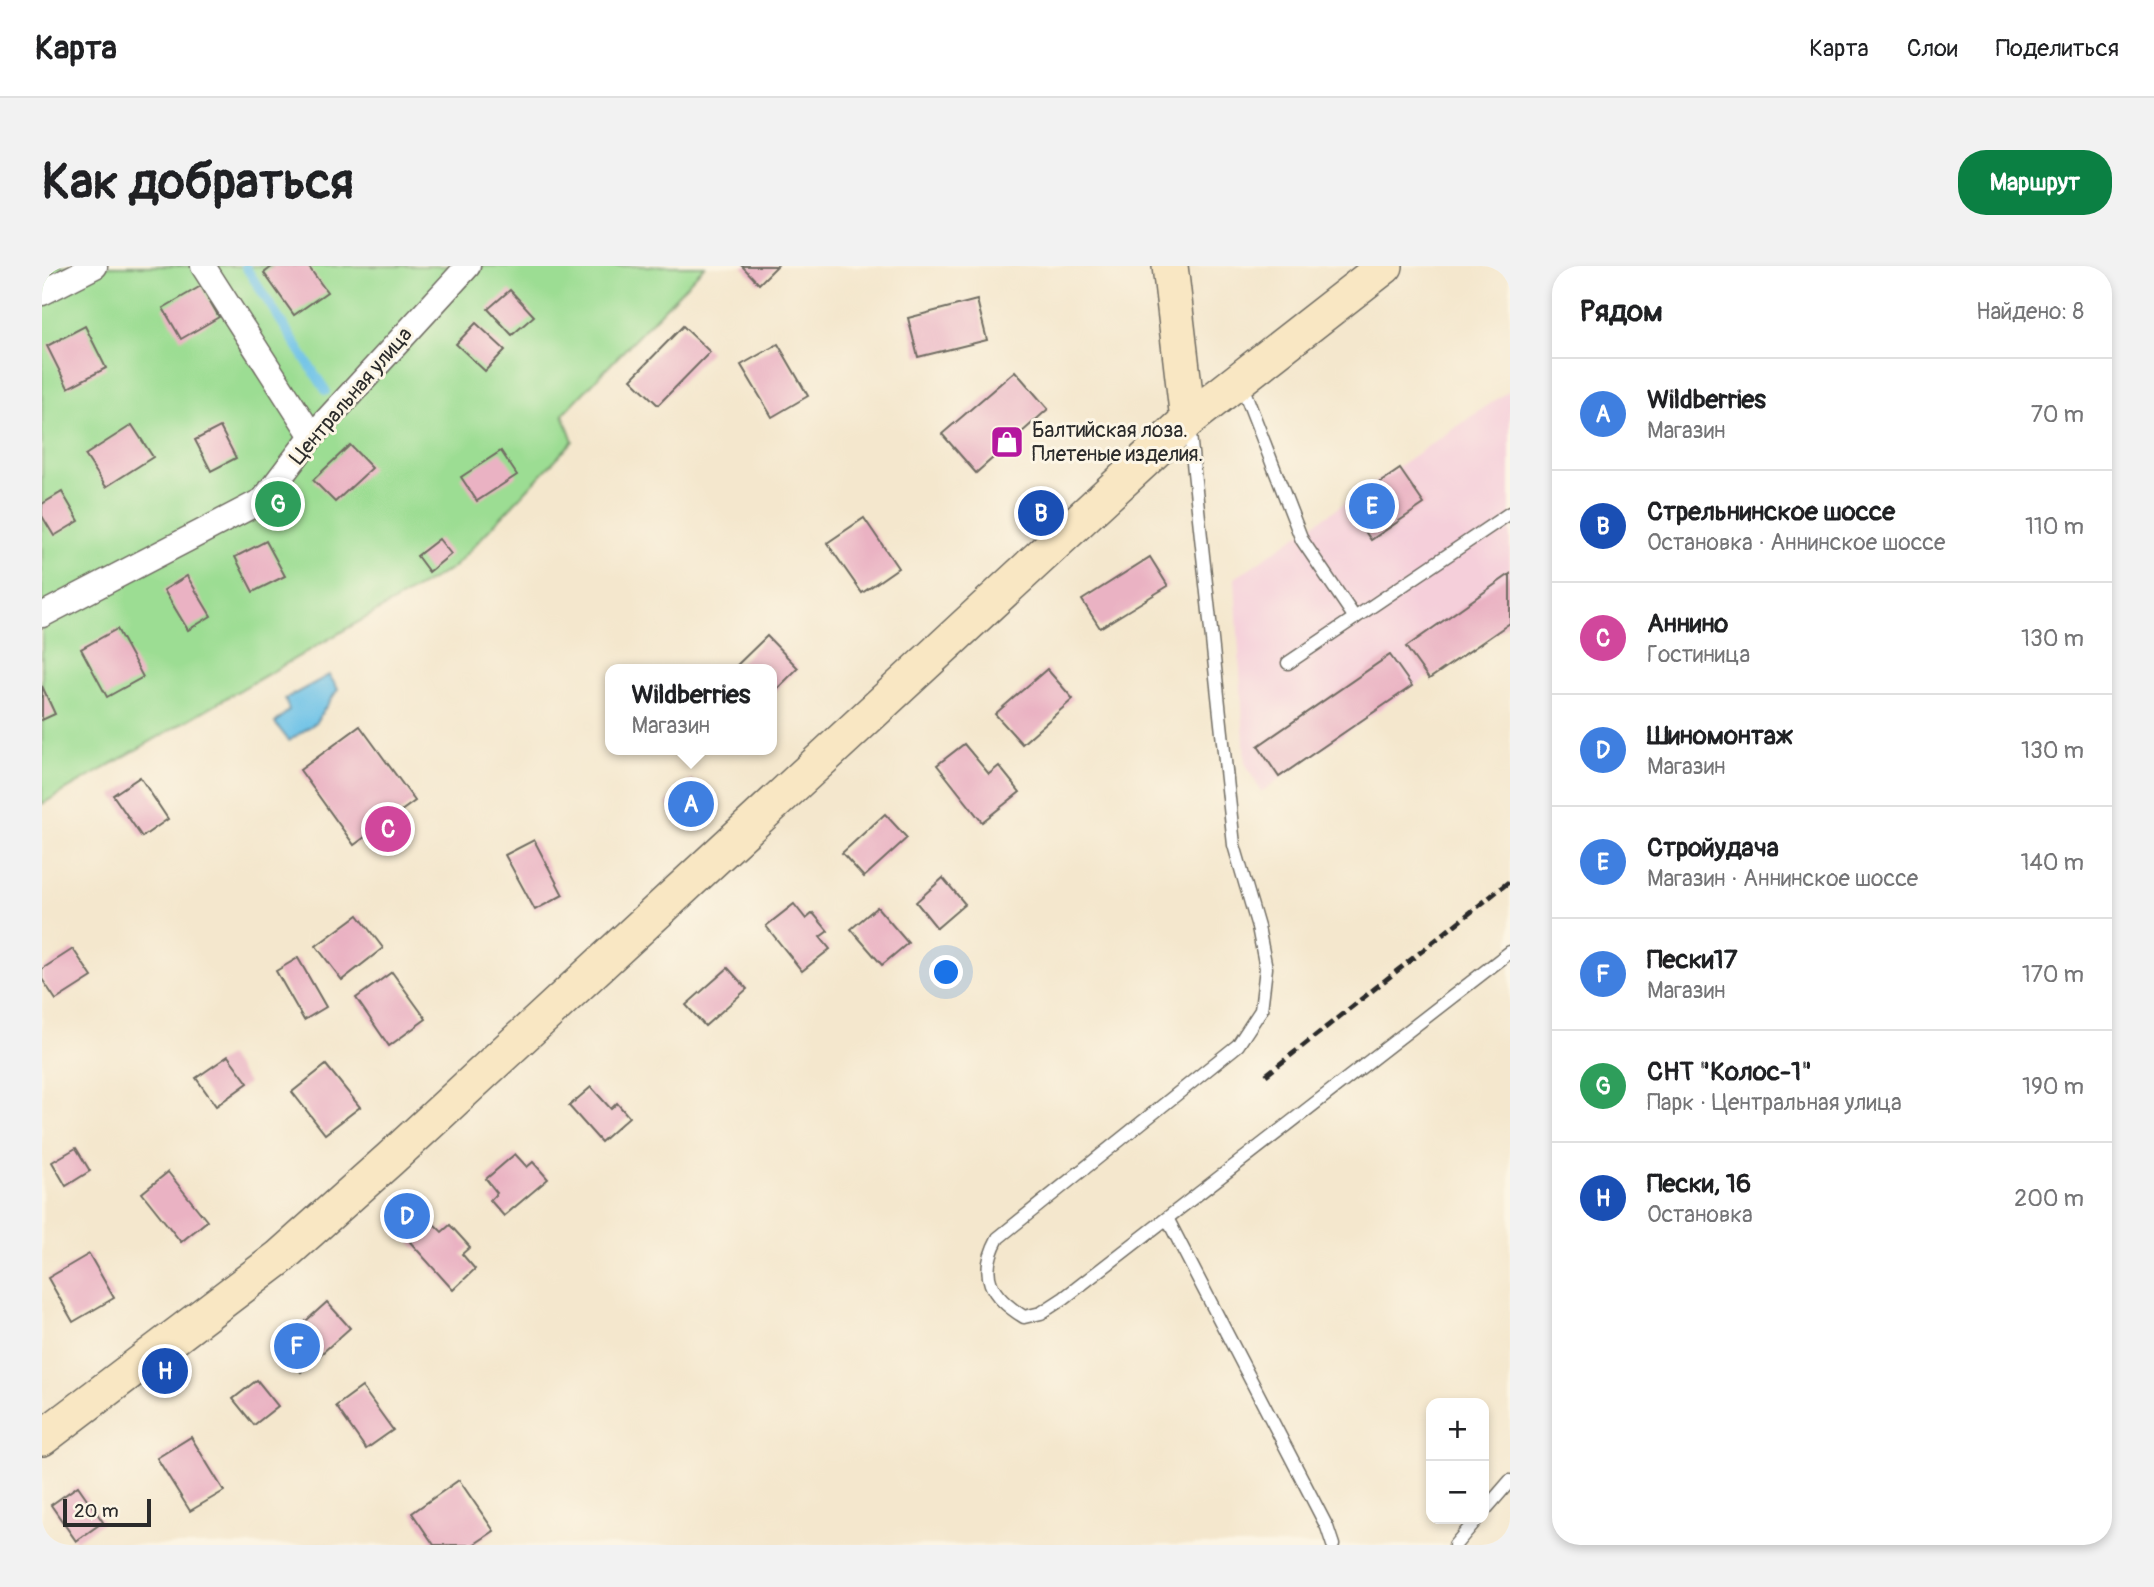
<!DOCTYPE html>
<html lang="ru">
<meta charset="utf-8">
<style>
body{margin:0;font-family:Pangolin,sans-serif;background:#f2f2f2;color:#202124}
.controls{position:absolute;right:21px;bottom:21px;display:grid;overflow:hidden;border-radius:14px;box-shadow:0 4px 10px #0003}
.controls button{width:63px;height:63px;display:grid;place-items:center;padding:0;border:0;border-bottom:2px solid #e0e0e0;background:#fff;color:#202124;font:35px sans-serif}
.scale{position:absolute;left:21px;bottom:18px;width:88px;box-sizing:border-box;padding-left:7px;border:4px solid #2b2b2b;border-top:0;font-size:19px;line-height:24px;white-space:nowrap;color:#2b2b2b;-webkit-text-stroke:5px #fcf5e5;paint-order:stroke}
.you{position:absolute;left:905px;top:707px;width:24px;height:24px;margin:-18px;border:5px solid #fff;border-radius:50%;background:#1a73e8;box-shadow:0 0 0 10px #1a73e833}
.badge{display:grid;place-items:center;width:46px;height:46px;border-radius:50%;background:#0b8043;color:#fff;font-size:23px;font-weight:700}
.pin{position:absolute;translate:-50% -50%;border:4px solid #fff;box-shadow:0 2px 7px #0006}
.popup{position:absolute;left:563px;top:398px;width:172px;height:91px;box-sizing:border-box;display:grid;place-content:center;border-radius:14px;background:#fff;filter:drop-shadow(0 2px 5px #0005);font-size:23px;white-space:nowrap;color:#757577}
.popup b{font-size:26px;color:#202124}
.popup::after{content:'';position:absolute;left:50%;top:100%;margin-left:-14px;border:14px solid transparent;border-top-color:#fff}
.list{margin:0;padding:0;list-style:none}
h2{display:flex;justify-content:space-between;align-items:center;height:91px;margin:0;padding:0 28px;font-size:30px}
h2 small{font-size:23px;font-weight:400;color:#757577}
.list li{display:grid;grid-template-columns:46px 1fr auto;gap:21px;align-items:center;box-sizing:border-box;height:112px;padding:0 28px;border-top:2px solid #e0e0e0}
.list b{display:block;font-size:26px;white-space:nowrap}
.list p{margin:0;font-size:23px;white-space:nowrap;color:#757577}
.list em{font-size:23px;font-style:normal;color:#757577}
.map{position:relative;flex:none;width:1468px;height:1279px;overflow:hidden;border-radius:28px}
header{display:flex;align-items:center;gap:42px;box-sizing:border-box;height:98px;padding:0 35px;background:#fff;border-bottom:2px solid #e0e0e0}
header strong{font-size:33px}
nav{display:flex;gap:38px;margin-inline-start:auto;font-size:24px}
.intro{display:flex;align-items:center;justify-content:space-between;box-sizing:border-box;height:168px;padding:0 42px}
h1{margin:0;font-size:49px}
.button{padding:18px 32px;border-radius:28px;background:#0b8043;color:#fff;font-size:24px;font-weight:700}
main{display:flex;gap:42px;padding:0 42px}
aside{flex:1;background:#fff;border-radius:28px;box-shadow:0 4px 10px #0003}
.map>svg:first-child{display:block}
.built{fill:#f5cfda}
.green{fill:#9cdd93;stroke:#64845f;stroke-width:2}
.water{fill:#6ac1e7;stroke:#4a7689;stroke-width:2}
.lines{fill:none;stroke-linecap:round;stroke-linejoin:round}
.stream{stroke:#6ac1e7;stroke-width:9}
.building{fill:#eab2c3}
.lane-casing{stroke:#716d64;stroke-width:15}
.street-casing{stroke:#716d64;stroke-width:27}
.secondary-casing{stroke:#716d64;stroke-width:38}
.lane{stroke:#fff;stroke-width:12}
.street{stroke:#fff;stroke-width:24}
.secondary{stroke:#f9e7c3;stroke-width:35}
.rail{stroke:#2b2b2b;stroke-width:5;stroke-dasharray:10 5;stroke-linecap:butt}
.labels{text-anchor:middle;dominant-baseline:central;stroke-width:6;stroke-linejoin:round;paint-order:stroke}
.street-label{font-size:21px;fill:#2b2b2b;stroke:#fcf5e5}
.poi-label{font-size:21px;fill:#2b2b2b;stroke:#fcf5e5;text-anchor:start}
</style>
<header>
<strong>Карта</strong>
<nav><a>Карта</a><a>Слои</a><a>Поделиться</a></nav>
</header>
<div class="intro"><h1>Как добраться</h1><a class="button">Маршрут</a></div>
<main>
<div class="map">
<svg width="1468" height="1279" viewBox="0 0 1468 1279">
<rect width="100%" height="100%" fill="#fcf5e5"/>
<filter id="ink" filterUnits="userSpaceOnUse"><feTurbulence type="fractalNoise" baseFrequency=".0143" numOctaves="2"/><feDisplacementMap in="SourceGraphic" scale="14" xChannelSelector="R" yChannelSelector="G"/><feConvolveMatrix kernelMatrix="1 2 1 2 8 2 1 2 1" color-interpolation-filters="sRGB"/></filter>
<filter id="wash" filterUnits="userSpaceOnUse"><feTurbulence type="fractalNoise" baseFrequency=".00686" numOctaves="4" result="noise"/><feDisplacementMap in="SourceGraphic" scale="28" xChannelSelector="R" yChannelSelector="G"/><feGaussianBlur stdDeviation="1.57" result="paint"/><feColorMatrix in="noise" values="0 0 0 0 0 0 0 0 0 0 0 0 0 0 0 0 0 1.4 0 .05"/><feComposite in="paint" operator="in"/></filter>
<g filter="url(#wash)">
<rect width="100%" height="100%" fill="#f4e7cd"/>
<!-- built -->
<polygon class="built" points="1468,124 1468,354 1219,526 1203,497 1193,312"/>
<!-- green -->
<polygon class="green" points="0,0 663,0 521,148 531,175 412,301 0,538"/>
<!-- water -->
<polygon class="water" points="287,409 296,423 273,457 247,475 233,457 247,444 243,433"/>
<g class="lines">
<!-- stream -->
<polyline class="stream" points="203,0 284,125"/>
</g>
<g id="blocks">
<!-- building -->
<g class="building">
<polygon points="231,0 266,0 285,26 252,49 222,7"/>
<polygon points="700,0 735,0 717,18"/>
<polygon points="159,20 177,51 139,73 121,42"/>
<polygon points="468,24 492,50 470,69 446,43"/>
<polygon points="935,34 945,74 876,91 866,52"/>
<polygon points="434,57 463,84 443,105 414,78"/>
<polygon points="43,60 64,102 26,122 5,80"/>
<polygon points="641,60 668,86 616,139 589,113"/>
<polygon points="736,78 766,130 730,151 699,99"/>
<polygon points="973,105 1006,143 934,207 900,168"/>
<polygon points="90,159 111,191 64,221 43,189"/>
<polygon points="178,161 194,192 169,205 153,174"/>
<polygon points="308,179 330,202 293,236 271,214"/>
<polygon points="459,185 475,209 435,235 419,211"/>
<polygon points="1358,203 1382,238 1329,274 1305,239"/>
<polygon points="20,226 37,255 12,270 0,250 0,238"/>
<polygon points="822,252 856,302 820,327 785,277"/>
<polygon points="397,273 409,288 387,306 375,290"/>
<polygon points="224,275 243,310 211,326 193,291"/>
<polygon points="1108,291 1126,320 1058,362 1040,334"/>
<polygon points="1468,308 1468,357 1387,413 1364,381"/>
<polygon points="145,310 169,350 146,364 122,324"/>
<polygon points="75,363 101,411 65,431 39,383"/>
<polygon points="725,370 756,402 730,428 730,403 691,403"/>
<polygon points="1348,389 1370,420 1237,511 1216,480"/>
<polygon points="1005,403 1031,433 980,478 953,448"/>
<polygon points="0,420 13,448 0,454"/>
<polygon points="318,460 373,535 312,579 258,504"/>
<polygon points="922,478 947,508 957,500 978,526 940,556 895,499"/>
<polygon points="98,511 126,553 100,571 71,529"/>
<polygon points="650,513 665,529 638,553 624,538"/>
<polygon points="843,548 865,572 822,611 800,587"/>
<polygon points="492,574 521,629 493,644 463,589"/>
<polygon points="901,612 923,638 895,662 874,636"/>
<polygon points="752,638 764,653 771,647 786,665 778,671 788,683 760,705 724,660"/>
<polygon points="835,641 866,677 840,699 809,663"/>
<polygon points="316,649 341,682 300,714 274,680"/>
<polygon points="31,683 50,711 14,734 0,713 0,703"/>
<polygon points="256,692 284,741 262,754 234,705"/>
<polygon points="686,702 705,723 663,760 644,739"/>
<polygon points="350,706 384,753 347,780 314,732"/>
<polygon points="186,790 206,817 174,840 154,812"/>
<polygon points="284,799 318,841 283,868 250,826"/>
<polygon points="549,821 569,843 575,837 587,851 559,876 527,840"/>
<polygon points="34,882 48,905 24,920 10,896"/>
<polygon points="473,888 485,901 491,896 506,913 462,950 448,934 455,927 444,913"/>
<polygon points="126,906 165,955 139,976 100,927"/>
<polygon points="390,956 400,966 408,959 428,981 420,988 433,1003 411,1024 368,976"/>
<polygon points="47,988 72,1032 31,1056 6,1012"/>
<polygon points="285,1036 308,1062 259,1106 235,1081"/>
<polygon points="215,1114 236,1140 212,1159 191,1133"/>
<polygon points="320,1121 351,1164 324,1183 294,1140"/>
<polygon points="149,1171 182,1225 148,1245 115,1192"/>
<polygon points="417,1214 452,1265 431,1279 392,1279 370,1247"/>
<polygon points="36,1220 61,1256 34,1275 9,1239"/>
</g>
</g>
</g>
<g filter="url(#ink)">
<use href="#blocks" fill-opacity="0" stroke="#716d64" stroke-width="2"/>
<g class="lines">
<defs>
<g id="lane">
<polyline points="1199,117 1260,274 1313,352"/>
<path d="M1147 159 1192 579 1216 661 1224 702 1219 744 1196 779 956 972C936 1009 948 1030 982 1051L999 1047 1022 1032 1468 686"/>
<polyline points="1246,397 1468,247"/>
<polyline points="1126,954 1285,1261 1291,1279"/>
<polyline points="1442,1245 1468,1215"/>
<polyline points="1413,1279 1435,1253"/>
</g>
<g id="street">
<polyline points="161,0 270,170"/>
<polyline points="0,27 53,0"/>
<polyline points="0,349 221,234 270,170 426,0"/>
</g>
<g id="secondary">
<polyline points="1128,0 1146,154"/>
<polyline points="0,1172 237,992 348,893 1146,154 1343,0"/>
</g>
</defs>
<!-- lane casing -->
<use href="#lane" class="lane-casing"/>
<!-- street casing -->
<use href="#street" class="street-casing"/>
<!-- secondary casing -->
<use href="#secondary" class="secondary-casing"/>
<!-- lane -->
<use href="#lane" class="lane"/>
<!-- street -->
<use href="#street" class="street"/>
<!-- secondary -->
<use href="#secondary" class="secondary"/>
<!-- rail -->
<polyline class="rail" points="1224,809 1468,615"/>
</g>
</g>
<!-- icons -->
<defs>
<symbol id="shop-square" viewBox="-11 -11 22 22"><rect x="-9" y="-9" width="18" height="18" rx="4" fill="#b5179e" stroke="#fcf5e5"/><path d="M-5-2.5h2.3a2.7 3.5 0 0 1 5.4 0H5L5.5 6h-11ZM-1.5-2.5h3a1.5 2.3 0 0 0-3 0Z" fill="#fff"/></symbol>
</defs>
<g fill-rule="evenodd">
<use href="#shop-square" x="946" y="157" width="38" height="38"/>
</g>
<g class="labels">
<!-- street labels -->
<g class="street-label">
<text transform="translate(309 130) rotate(-49)">Центральная улица</text>
</g>
<!-- poi labels -->
<g class="poi-label">
<text x="990" y="164">Балтийская лоза.<tspan x="990" dy="24">Плетеные изделия.</tspan></text>
</g>
</g>
</svg>
<div class="controls">
<button>+</button>
<button>−</button>
</div>
<div class="scale">20 m</div>
<div class="you"></div>
<div class="pin badge" style="left:649px;top:538px;background:#3f7fe0">A</div>
<div class="popup"><b>Wildberries</b>Магазин</div>
<div class="pin badge" style="left:999px;top:247px;background:#1a4fb4">B</div>
<div class="pin badge" style="left:346px;top:563px;background:#d1479c">C</div>
<div class="pin badge" style="left:365px;top:950px;background:#3f7fe0">D</div>
<div class="pin badge" style="left:1330px;top:240px;background:#3f7fe0">E</div>
<div class="pin badge" style="left:255px;top:1080px;background:#3f7fe0">F</div>
<div class="pin badge" style="left:236px;top:238px;background:#2e9e5b">G</div>
<div class="pin badge" style="left:123px;top:1105px;background:#1a4fb4">H</div>
</div>
<aside>
<h2>Рядом<small>Найдено: 8</small></h2>
<ul class="list">
<li><span class="badge" style="background:#3f7fe0">A</span><div><b>Wildberries</b><p>Магазин</p></div><em>70 m</em></li>
<li><span class="badge" style="background:#1a4fb4">B</span><div><b>Стрельнинское шоссе</b><p>Остановка · Аннинское шоссе</p></div><em>110 m</em></li>
<li><span class="badge" style="background:#d1479c">C</span><div><b>Аннино</b><p>Гостиница</p></div><em>130 m</em></li>
<li><span class="badge" style="background:#3f7fe0">D</span><div><b>Шиномонтаж</b><p>Магазин</p></div><em>130 m</em></li>
<li><span class="badge" style="background:#3f7fe0">E</span><div><b>Стройудача</b><p>Магазин · Аннинское шоссе</p></div><em>140 m</em></li>
<li><span class="badge" style="background:#3f7fe0">F</span><div><b>Пески17</b><p>Магазин</p></div><em>170 m</em></li>
<li><span class="badge" style="background:#2e9e5b">G</span><div><b>СНТ &quot;Колос-1&quot;</b><p>Парк · Центральная улица</p></div><em>190 m</em></li>
<li><span class="badge" style="background:#1a4fb4">H</span><div><b>Пески, 16</b><p>Остановка</p></div><em>200 m</em></li>
</ul>
</aside>
</main>
